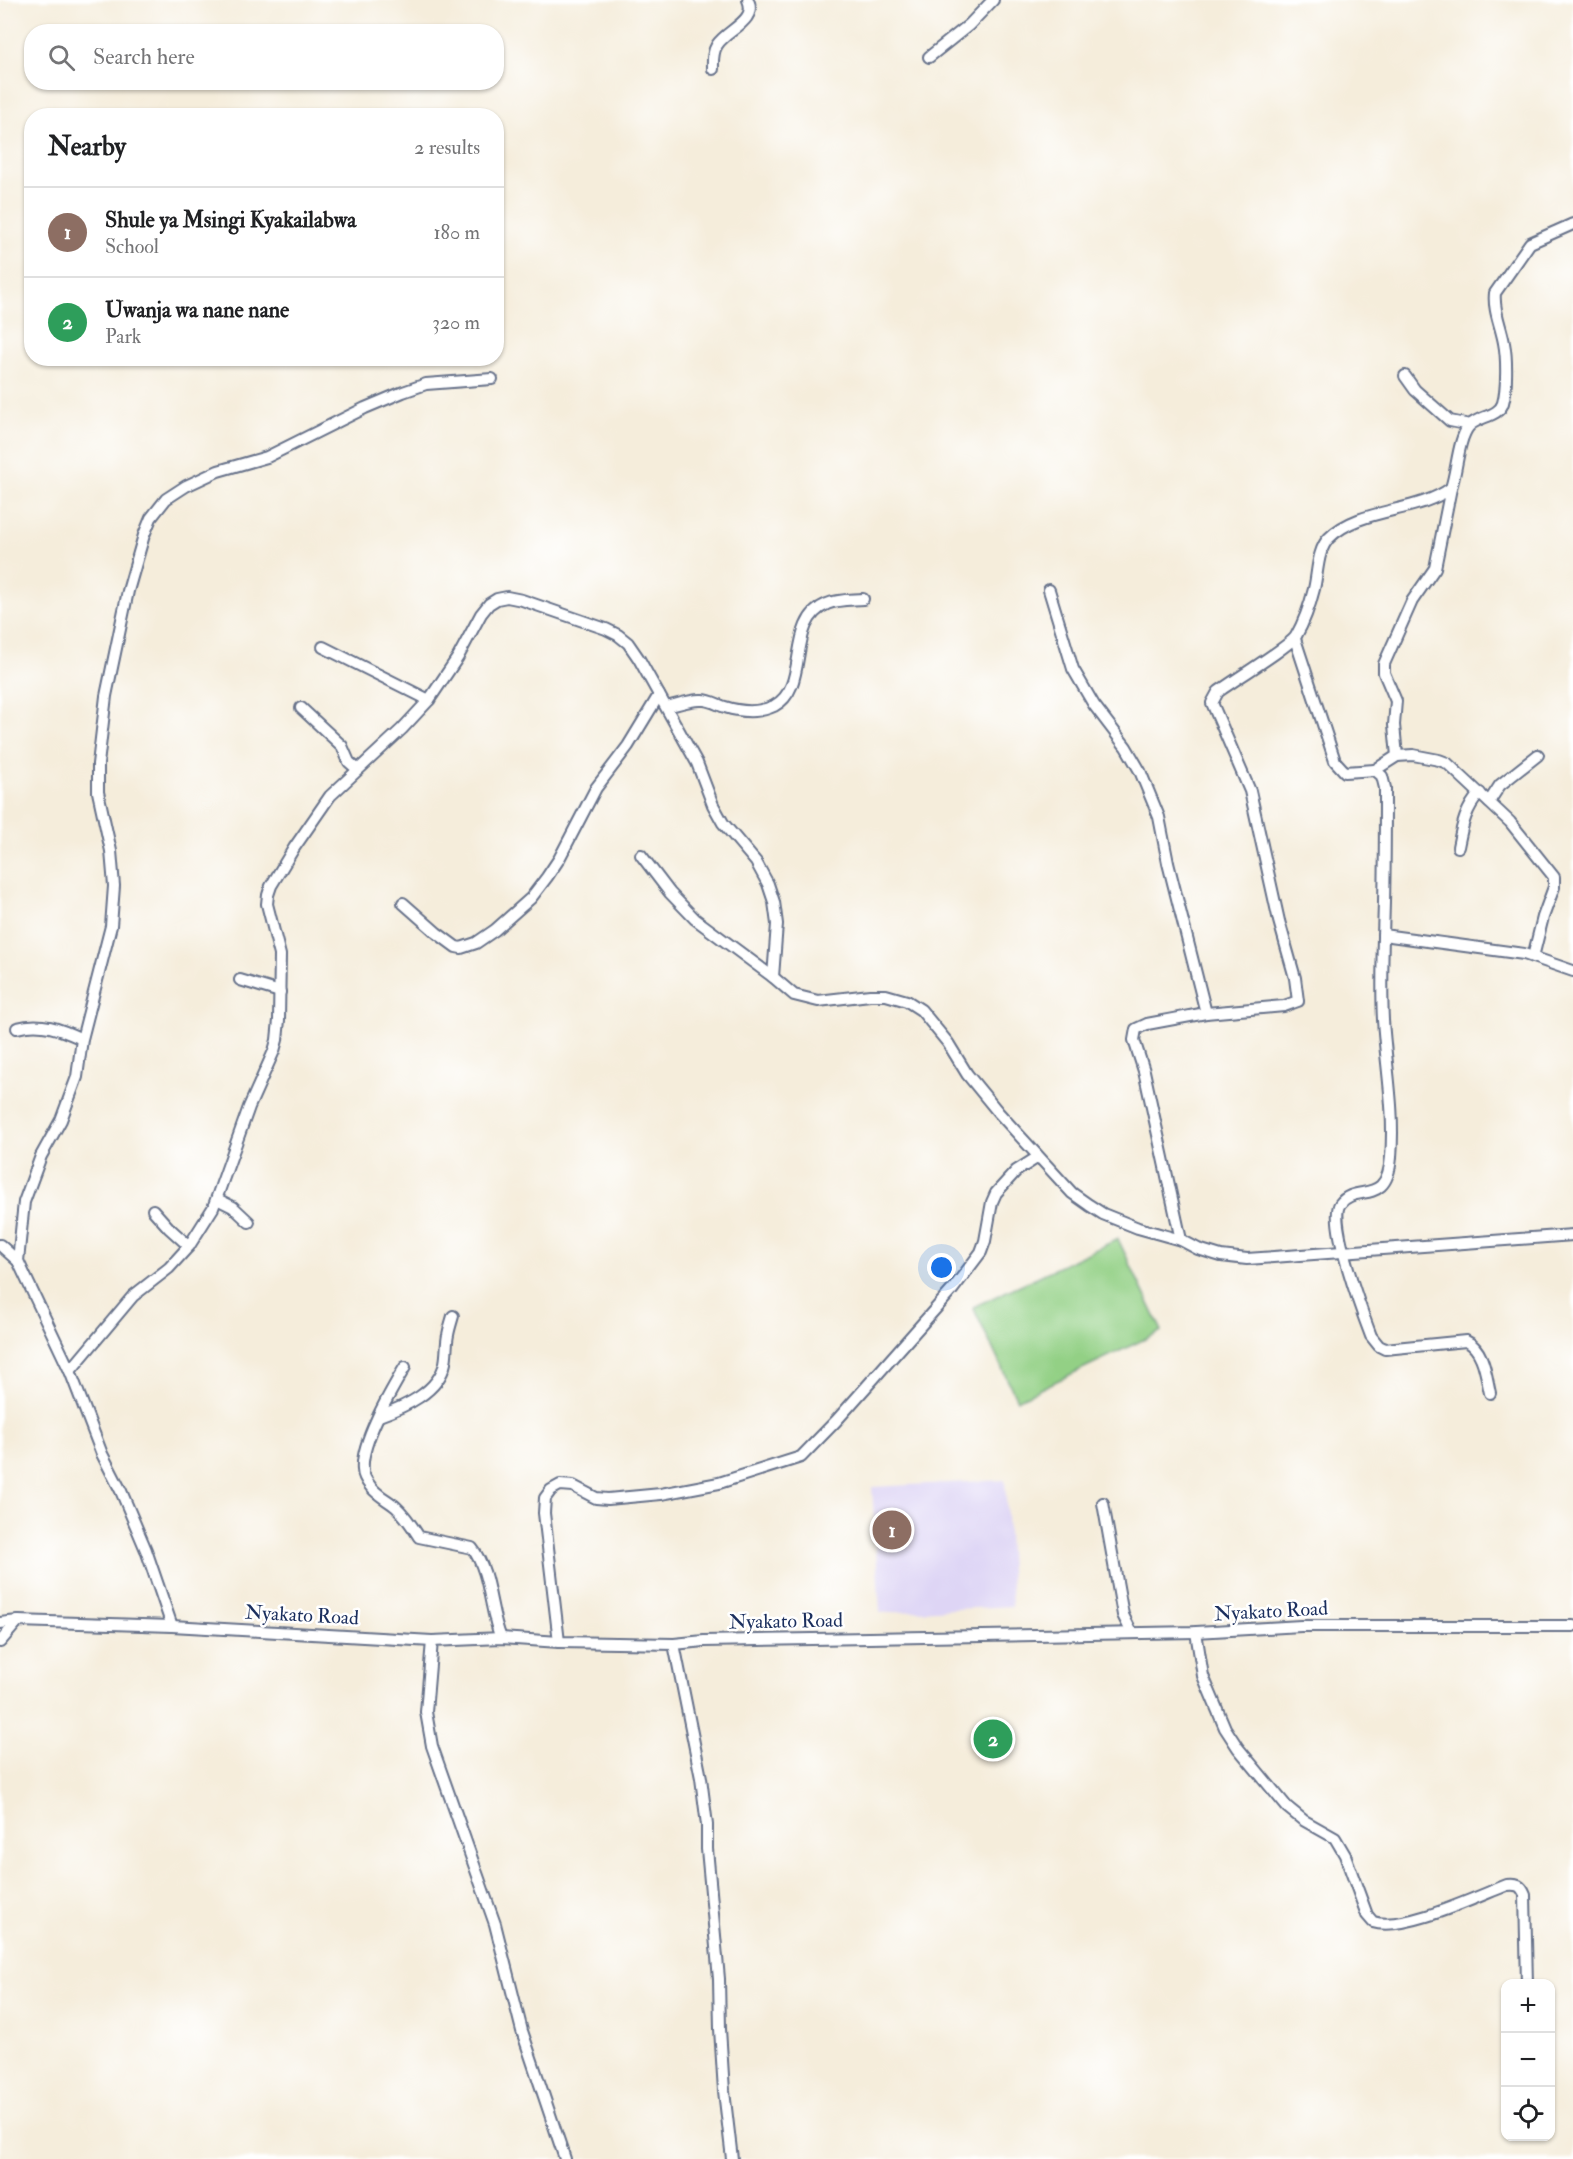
<!DOCTYPE html>
<meta charset="utf-8">
<style>
body{margin:0;font-family:"IM FELL Double Pica",serif;background:#f6f6f6;color:#202124}
.controls{position:absolute;right:18px;bottom:18px;display:grid;overflow:hidden;border-radius:12px;box-shadow:0 2px 4px #0004}
.controls button{width:54px;height:54px;display:grid;place-items:center;padding:0;border:0;border-bottom:2px solid #e0e0e0;background:#fff;color:#202124;font:30px sans-serif}
.you{position:absolute;left:942px;top:1268px;width:21px;height:21px;margin:-15px;border:4px solid #fff;border-radius:50%;background:#1a73e8;box-shadow:0 0 0 9px #1a73e833}
.badge{display:grid;place-items:center;width:39px;height:39px;border-radius:50%;background:#d1495b;color:#fff;font-size:20px;font-weight:700}
.pin{position:absolute;translate:-50% -50%;border:3px solid #fff;box-shadow:0 2px 6px #0006}
.list{margin:0;padding:0;list-style:none}
h2{display:flex;justify-content:space-between;align-items:center;height:78px;margin:0;padding:0 24px;font-size:26px}
h2 small{font-size:20px;font-weight:400;color:#757577}
.list li{display:grid;grid-template-columns:39px 1fr auto;gap:18px;align-items:center;box-sizing:border-box;height:90px;padding:0 24px;border-top:2px solid #e0e0e0}
.list b{display:block;font-size:22px;white-space:nowrap}
.list p{margin:0;font-size:20px;white-space:nowrap;color:#757577}
.list em{font-size:20px;font-style:normal;color:#757577}
.icon{flex:none;width:33px;height:33px;fill:none;stroke:currentColor;stroke-width:2;stroke-linecap:round;stroke-linejoin:round}
.map{position:relative;flex:none;width:1573px;height:2159px;overflow:hidden}
.search{position:absolute;background:#fff;box-shadow:0 2px 4px #0004;left:24px;top:24px;width:480px;height:66px;display:flex;align-items:center;gap:15px;box-sizing:border-box;padding:0 21px;border-radius:24px;color:#757577;font-size:22px}
.panel{position:absolute;background:#fff;box-shadow:0 2px 4px #0004;left:24px;top:108px;width:480px;height:258px;border-radius:24px}
.map>svg:first-child{display:block}
.built{fill:#ded5f5}
.green{fill:#93d085;stroke:#578072;stroke-width:1.5}
.lines{fill:none;stroke-linecap:round;stroke-linejoin:round}
.minor-casing{stroke:#67728a;stroke-width:14}
.minor{stroke:#fff;stroke-width:10}
.labels{text-anchor:middle;dominant-baseline:central;stroke-width:5;stroke-linejoin:round;paint-order:stroke}
.street-label{font-size:20px;fill:#1b2f5e;stroke:#fff}
</style>
<div class="map">
<svg width="1573" height="2159" viewBox="0 0 1573 2159">
<rect width="100%" height="100%" fill="#fff"/>
<filter id="ink" filterUnits="userSpaceOnUse"><feTurbulence type="fractalNoise" baseFrequency=".0167" numOctaves="2"/><feDisplacementMap in="SourceGraphic" scale="12" xChannelSelector="R" yChannelSelector="G"/><feConvolveMatrix kernelMatrix="1 2 1 2 8 2 1 2 1" color-interpolation-filters="sRGB"/></filter>
<filter id="wash" filterUnits="userSpaceOnUse"><feTurbulence type="fractalNoise" baseFrequency=".008" numOctaves="4" result="noise"/><feDisplacementMap in="SourceGraphic" scale="24" xChannelSelector="R" yChannelSelector="G"/><feGaussianBlur stdDeviation="1.35" result="paint"/><feColorMatrix in="noise" values="0 0 0 0 0 0 0 0 0 0 0 0 0 0 0 0 0 1.4 0 .05"/><feComposite in="paint" operator="in"/></filter>
<g filter="url(#wash)">
<rect width="100%" height="100%" fill="#f5eddb"/>
<!-- built -->
<polygon class="built" points="1005,1480 1012,1606 880,1613 872,1487"/>
<!-- green -->
<polygon class="green" points="1118,1239 1162,1331 1017,1400 973,1307"/>
</g>
<g filter="url(#ink)">
<g class="lines">
<defs>
<g id="minor">
<polyline points="929,57 969,25 993,0"/>
<path d="M713 69C713 61 712 53 717 45 726 30 758 21 748 0"/>
<polyline points="1405,376 1415,390 1450,421 1470,425"/>
<polyline points="1049,590 1073,669 1094,705 1126,747 1140,771 1159,817 1168,863 1206,1013"/>
<path d="M1295 639 1335 761 1345 772 1375 770 1382 776 1385 788C1385 826 1385 864 1384 902 1383 941 1381 981 1383 1020 1386 1066 1395 1111 1391 1157 1387 1208 1356 1182 1340 1204 1328 1221 1363 1315 1371 1336L1379 1346 1385 1349 1466 1341C1484 1349 1486 1376 1490 1393"/>
<polyline points="323,647 429,700"/>
<path d="M667 707C678 704 692 699 703 700 711 700 718 705 725 707 741 712 759 713 774 706 811 687 785 621 827 604 838 599 852 600 863 599"/>
<polyline points="301,708 342,746 349,762 357,769"/>
<polyline points="1397,756 1394,725 1396,701 1384,673 1384,664 1412,601 1435,568 1451,488"/>
<polyline points="1375,770 1397,756 1413,755 1439,760 1447,763 1510,822 1554,877 1554,887 1543,917 1533,957"/>
<polyline points="1489,802 1500,785 1538,755"/>
<path d="M1458 847C1462 827 1465 809 1480 793"/>
<polyline points="641,855 670,893 695,919 773,977 794,995 818,1001 870,995 886,995 907,1001 921,1010 948,1043 967,1074 998,1112 1072,1193 1089,1205 1103,1214 1138,1228 1181,1240 1198,1249 1221,1256 1247,1259 1573,1235"/>
<polyline points="403,903 437,933 456,947 461,948 476,943 495,930 531,898 547,877 559,859 596,788 628,746 659,695"/>
<polyline points="1383,935 1524,954 1573,971"/>
<polyline points="240,980 280,992"/>
<path d="M17 1028C41 1021 60 1029 82 1039"/>
<polyline points="217,1199 233,1207 249,1222"/>
<polyline points="153,1210 169,1228 189,1246"/>
<path d="M1181 1240 1144 1071 1134 1040 1136 1029 1147 1024 1206 1013 1284 1006 1298 1001 1295 978 1279 921 1250 791 1212 703 1218 692C1231 682 1290 646 1296 636 1304 622 1310 605 1314 589 1318 573 1317 550 1329 538 1360 507 1416 514 1451 488 1457 471 1458 439 1469 426 1478 416 1499 417 1503 403 1507 389 1507 358 1504 343 1501 326 1493 310 1495 293L1530 243 1573 224"/>
<polyline points="0,1245 18,1261 70,1371 102,1454 121,1491 146,1550 172,1626"/>
<polyline points="18,1261 24,1202 41,1156 61,1120 77,1077 82,1039 111,926 114,886 111,851 98,792 98,764 106,696 128,591 144,535 151,518 166,499 186,486 218,471 267,457 365,408 403,392 426,384 492,379"/>
<path d="M405 1367C391 1391 360 1443 363 1470 363 1476 367 1482 371 1487 378 1496 388 1500 396 1507 406 1516 412 1526 419 1537L472 1548C491 1572 489 1610 501 1638"/>
<polyline points="70,1371 133,1296 169,1268 189,1246 213,1208 249,1107 274,1051 277,1040 279,1020 280,955 267,904 268,895 271,886 294,848 330,796 402,729 429,700 458,657 481,614 489,604 497,599 507,597 522,600 606,629 618,635 628,643 639,659 697,763 713,805 723,823 756,862 768,884 774,902 777,924 773,977"/>
<path d="M379 1416C404 1407 439 1392 445 1363 447 1353 446 1344 448 1335 449 1329 451 1323 453 1316"/>
<polyline points="1103,1503 1123,1615 1132,1633"/>
<polyline points="0,1623 18,1621 172,1626 432,1641 501,1638 559,1642 674,1644 704,1641 1196,1632 1301,1626 1573,1626"/>
<path d="M1196 1632 1203 1676 1225 1728 1238 1748 1287 1807 1303 1820 1335 1838 1345 1855 1367 1915 1373 1922C1403 1932 1476 1897 1507 1885 1517 1884 1521 1885 1525 1895L1527 1984"/>
<polyline points="432,1641 426,1712 432,1746 495,1924 522,2031 565,2159"/>
<polyline points="0,1642 18,1621"/>
<polyline points="559,1642 544,1513 545,1498 551,1490 560,1485 573,1486 596,1498 608,1499 661,1494 719,1483 801,1457 836,1421 953,1289 981,1252 985,1241 992,1202 996,1193 1016,1171 1038,1157"/>
<polyline points="674,1644 701,1778 707,1825 707,1849 719,1979 720,2029 724,2091 732,2159"/>
</g>
</defs>
<!-- minor casing -->
<use href="#minor" class="minor-casing"/>
<!-- minor -->
<use href="#minor" class="minor"/>
</g>
</g>
<g class="labels">
<!-- street labels -->
<g class="street-label">
<text transform="translate(1271 1611) rotate(-3)">Nyakato Road</text>
<text transform="translate(302 1615) rotate(3)">Nyakato Road</text>
<text transform="translate(786 1621) rotate(-1)">Nyakato Road</text>
</g>
</g>
</svg>
<div class="controls">
<button>+</button>
<button>−</button>
<button><svg class="icon" aria-label="locate" viewBox="0 0 24 24"><circle cx="12" cy="12" r="6"/><path d="M12 2v4M12 18v4M2 12h4M18 12h4"/></svg></button>
</div>
<div class="you"></div>
<div class="pin badge" style="left:892px;top:1530px;background:#8d6e63">1</div>
<div class="pin badge" style="left:993px;top:1739px;background:#2e9e5b">2</div>
<div class="search"><svg class="icon" aria-label="search" viewBox="0 0 24 24"><circle cx="10" cy="10" r="6"/><path d="M15 15l6 6"/></svg>Search here</div>
<section class="panel">
<h2>Nearby<small>2 results</small></h2>
<ul class="list">
<li><span class="badge" style="background:#8d6e63">1</span><div><b>Shule ya Msingi Kyakailabwa</b><p>School</p></div><em>180 m</em></li>
<li><span class="badge" style="background:#2e9e5b">2</span><div><b>Uwanja wa nane nane</b><p>Park</p></div><em>320 m</em></li>
</ul>
</section>
</div>
